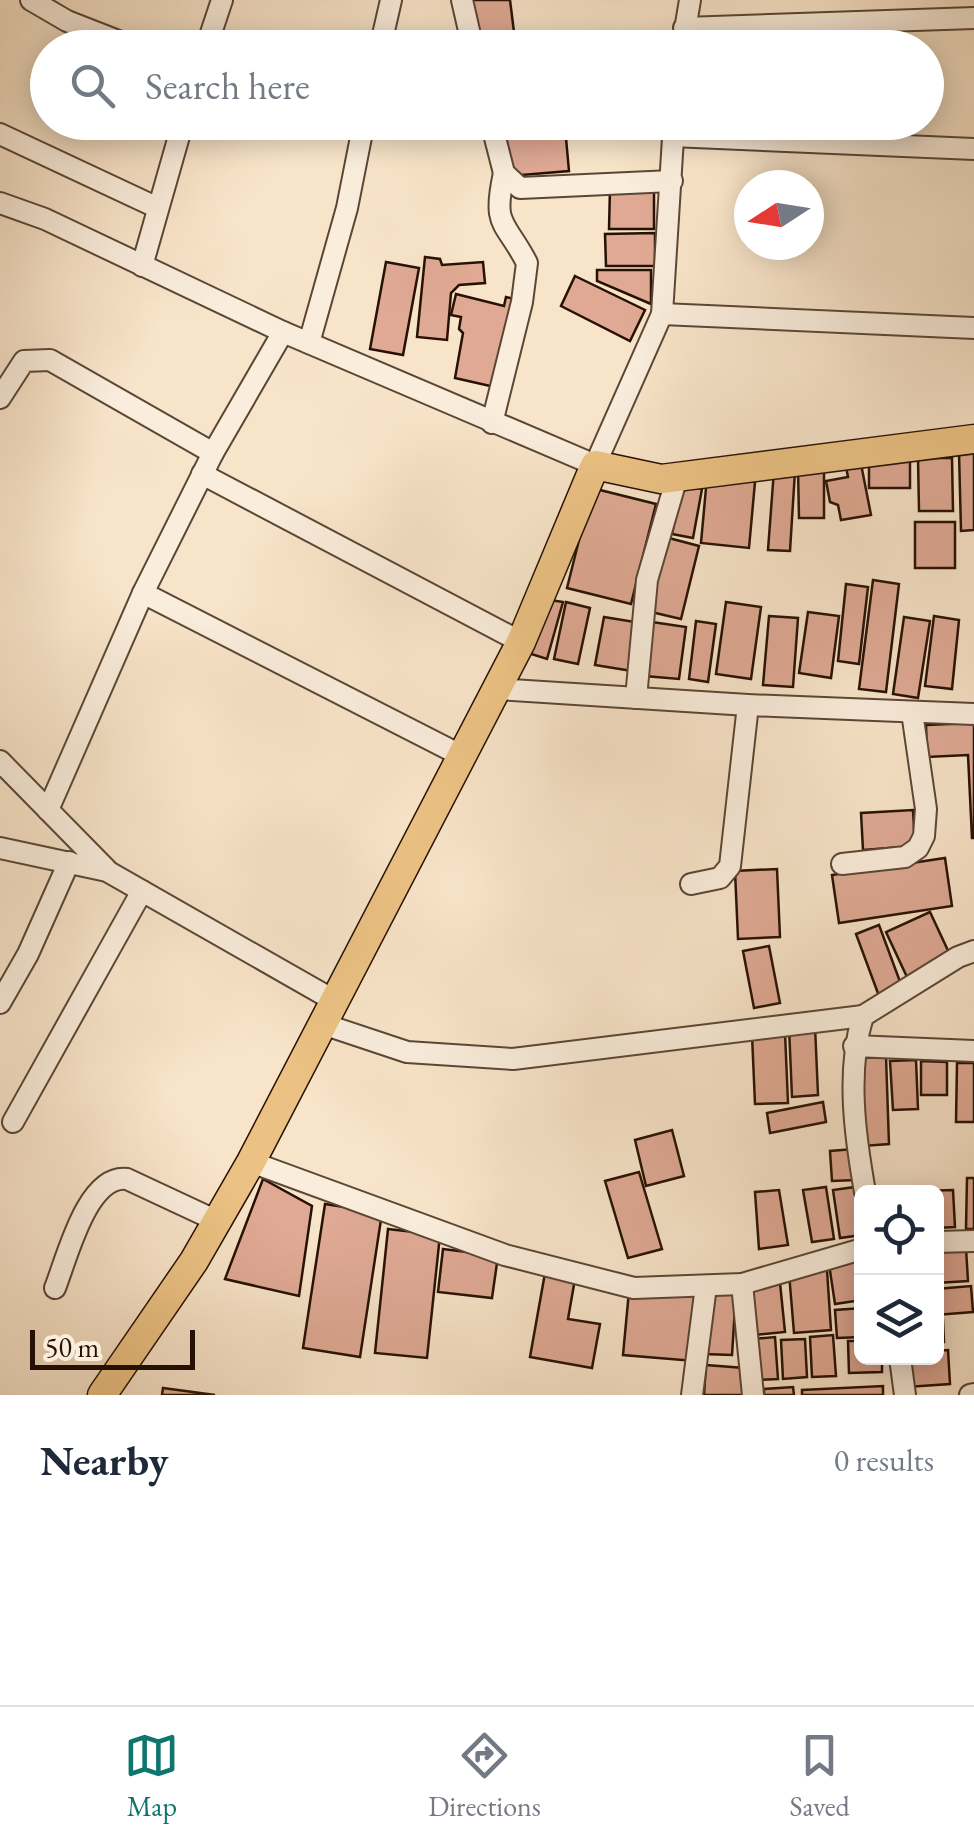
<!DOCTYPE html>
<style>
body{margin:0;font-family:"EB Garamond",serif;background:#f2f2f3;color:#1f2937}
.controls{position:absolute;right:30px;bottom:30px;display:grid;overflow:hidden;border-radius:15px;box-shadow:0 5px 25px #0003}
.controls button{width:90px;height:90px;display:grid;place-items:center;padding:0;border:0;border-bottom:2px solid #e0e1e3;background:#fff;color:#1f2937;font:50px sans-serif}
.compass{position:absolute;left:734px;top:170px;width:90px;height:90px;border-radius:50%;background:#fff;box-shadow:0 5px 25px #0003;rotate:258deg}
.scale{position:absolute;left:30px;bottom:25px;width:165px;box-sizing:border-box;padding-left:10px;border:5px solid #271104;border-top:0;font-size:28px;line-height:35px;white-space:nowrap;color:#271104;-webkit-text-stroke:8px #faeddc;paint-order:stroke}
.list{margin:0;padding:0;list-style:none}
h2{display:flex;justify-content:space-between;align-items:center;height:130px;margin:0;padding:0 40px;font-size:42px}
h2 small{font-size:32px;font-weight:400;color:#747a83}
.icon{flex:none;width:55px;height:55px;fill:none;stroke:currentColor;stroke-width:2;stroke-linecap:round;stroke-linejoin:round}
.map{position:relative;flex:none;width:974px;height:1395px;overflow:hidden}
.search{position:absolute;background:#fff;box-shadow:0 5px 25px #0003;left:30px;right:30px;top:30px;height:110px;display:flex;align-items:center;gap:25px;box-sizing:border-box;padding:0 35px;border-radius:55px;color:#747a83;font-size:38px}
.sheet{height:310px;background:#fff}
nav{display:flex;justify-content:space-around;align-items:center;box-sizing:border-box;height:140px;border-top:2px solid #e0e1e3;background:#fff;font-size:28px;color:#747a83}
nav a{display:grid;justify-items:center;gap:5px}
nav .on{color:#0f766e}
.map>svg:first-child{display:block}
.building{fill:#dfa994;stroke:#271104;stroke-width:2.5}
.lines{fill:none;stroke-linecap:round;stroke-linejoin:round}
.minor-casing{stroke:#5b4635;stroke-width:24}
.major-casing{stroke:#271104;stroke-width:31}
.minor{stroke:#faeddc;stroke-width:20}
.major{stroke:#ecc284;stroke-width:28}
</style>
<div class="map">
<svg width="974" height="1395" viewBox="0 0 974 1395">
<rect width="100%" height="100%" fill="#f8e4c9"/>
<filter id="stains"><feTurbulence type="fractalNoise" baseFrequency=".002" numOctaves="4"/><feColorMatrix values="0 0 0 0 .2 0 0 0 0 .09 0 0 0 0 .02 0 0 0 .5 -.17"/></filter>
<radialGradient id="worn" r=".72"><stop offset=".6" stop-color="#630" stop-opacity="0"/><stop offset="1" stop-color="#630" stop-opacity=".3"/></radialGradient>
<!-- building -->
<g class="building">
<polygon points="471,0 510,0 516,48 477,48"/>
<polygon points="565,127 569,171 510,176 506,131"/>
<polygon points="610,188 654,189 654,229 609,229"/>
<polygon points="655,233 655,266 606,266 605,234"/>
<polygon points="425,257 440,259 442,265 483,262 485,283 459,285 451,293 447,340 417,337"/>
<polygon points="386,262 419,268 403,355 370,349"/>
<polygon points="597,270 651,270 651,304 597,281"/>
<polygon points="575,276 645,310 630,341 561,306"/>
<polygon points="456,294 504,306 506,297 519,300 499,388 455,378 463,333 459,329 461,317 451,315"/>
<polygon points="959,452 974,452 974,530 961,531"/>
<polygon points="918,458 952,458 953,511 919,511"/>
<polygon points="910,459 910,488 869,488 869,460"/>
<polygon points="861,464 871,515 841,520 838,505 830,502 826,481 848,477 846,467"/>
<polygon points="798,469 824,469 824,518 799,518"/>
<polygon points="774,470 795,471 790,551 768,550"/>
<polygon points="707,477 755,482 749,548 701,543"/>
<polygon points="682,485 702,489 693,538 672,534"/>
<polygon points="592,488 656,504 631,604 567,588"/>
<rect x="915" y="522" width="40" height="46"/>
<polygon points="665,537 699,546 681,619 647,611"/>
<polygon points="873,580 899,584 886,692 859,689"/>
<polygon points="846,584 868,587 859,664 838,661"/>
<polygon points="550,600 563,602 547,659 528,653"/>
<polygon points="566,602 590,608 578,664 554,659"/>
<polygon points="726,602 761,607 751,679 716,674"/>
<polygon points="808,612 839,616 831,678 799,673"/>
<polygon points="769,616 798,618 793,687 763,685"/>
<polygon points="934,616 959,620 952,689 925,686"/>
<polygon points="604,617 641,623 632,671 595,665"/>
<polygon points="904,617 930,621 918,698 893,694"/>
<polygon points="696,621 716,624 708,682 689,679"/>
<polygon points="652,622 686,627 679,679 645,676"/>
<polygon points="974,723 974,838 972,838 968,755 927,757 926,725"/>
<polygon points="913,810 915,846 863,850 861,813"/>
<polygon points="945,858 952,906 839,923 832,875"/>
<polygon points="777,869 780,937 738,939 735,871"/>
<polygon points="930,912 951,957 907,977 886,932"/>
<polygon points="879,925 902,987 879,996 856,934"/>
<polygon points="769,946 780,1003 754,1008 743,951"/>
<polygon points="815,1026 818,1095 792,1097 789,1027"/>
<polygon points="785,1033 788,1103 755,1104 752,1035"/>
<polygon points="886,1057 889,1144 863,1146 860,1058"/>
<polygon points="916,1060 918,1109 893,1110 890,1061"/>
<polygon points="921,1061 947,1062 947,1095 921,1095"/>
<polygon points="957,1063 974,1063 974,1122 956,1122"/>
<polygon points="823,1102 826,1122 770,1133 767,1113"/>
<polygon points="672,1130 684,1176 646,1186 635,1140"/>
<polygon points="854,1149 856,1180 832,1181 830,1151"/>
<polygon points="639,1172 662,1249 628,1258 605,1181"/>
<polygon points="967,1178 974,1178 974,1229 966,1229"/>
<polygon points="263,1179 312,1206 299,1296 225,1279"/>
<polygon points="826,1187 834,1239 812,1242 803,1190"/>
<polygon points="855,1187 862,1235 840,1238 833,1190"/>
<polygon points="779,1190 788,1245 759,1249 755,1192"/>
<polygon points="953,1190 955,1227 936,1228 936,1192 887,1192"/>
<polygon points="325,1204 382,1213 360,1357 303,1348"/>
<polygon points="388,1229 440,1235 427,1358 375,1353"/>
<polygon points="966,1248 968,1281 936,1283 936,1250"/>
<polygon points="443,1249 498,1256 492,1298 438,1292"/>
<polygon points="862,1259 862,1300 835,1304 829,1264"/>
<polygon points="827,1270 831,1330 794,1333 789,1273"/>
<polygon points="545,1273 575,1279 568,1319 600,1324 592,1368 530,1357"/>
<polygon points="780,1283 785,1332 755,1335 750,1286"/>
<polygon points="971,1286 973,1312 936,1315 936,1289"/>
<polygon points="708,1290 736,1292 732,1355 704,1354"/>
<polygon points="629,1291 701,1291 694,1361 623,1355"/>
<polygon points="862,1308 862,1337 837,1338 835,1310"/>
<polygon points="936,1320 943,1320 944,1342 936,1342"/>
<polygon points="833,1335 836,1376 812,1377 810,1337"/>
<polygon points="775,1337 778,1379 755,1380 752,1339"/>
<polygon points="805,1339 807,1377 783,1379 781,1340"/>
<polygon points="848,1341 862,1341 862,1358 882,1358 882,1372 849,1373"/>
<polygon points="948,1350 950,1384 907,1387 904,1358 936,1358 936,1351"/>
<polygon points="706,1365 744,1368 745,1395 704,1395"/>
<polygon points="883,1386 883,1395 802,1395 802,1390"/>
<polygon points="793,1387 794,1395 764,1395 764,1389"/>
<polygon points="163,1388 215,1395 162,1395"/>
</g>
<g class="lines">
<defs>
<g id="minor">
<polyline points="31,0 67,21 136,48"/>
<polyline points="462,0 473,48"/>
<polyline points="684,28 974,18"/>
<polyline points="206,48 222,0"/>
<polyline points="380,48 391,0"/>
<polyline points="682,48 690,0"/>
<polyline points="491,122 504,173 520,188 672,181"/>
<polyline points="0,134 158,208"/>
<polyline points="672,136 974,149"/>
<polyline points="0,203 45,219 283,332 595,465 662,314 674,122"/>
<polyline points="142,266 183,122"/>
<polyline points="662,314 974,328"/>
<polyline points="309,343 347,208 364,122"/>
<polyline points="0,398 24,361 50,360 213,453"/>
<path d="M492 423 522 302 527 263C505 220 492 228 504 173"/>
<polyline points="202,474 521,642"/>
<polyline points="143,593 462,756"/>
<polyline points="497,689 748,705 974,714"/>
<polyline points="636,698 647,580 677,477"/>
<polyline points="0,761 106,869"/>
<polyline points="48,810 143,593 213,453 283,332"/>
<polyline points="0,848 107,871 335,1001"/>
<polyline points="842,864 905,857 918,848 924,836 926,809 912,712"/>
<polyline points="691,884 720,878 730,866 748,705"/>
<polyline points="0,1003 28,954 69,862"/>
<polyline points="323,1024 407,1052 513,1059 863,1016"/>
<polyline points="854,1046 974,1051"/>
<polyline points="13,1122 142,891"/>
<polyline points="251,1162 505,1255 634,1288 742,1284 862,1249"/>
<path d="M865 1192C855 1136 846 1071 863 1016L958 957 974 951"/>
<polyline points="936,1242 974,1241"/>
<polyline points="742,1284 753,1395"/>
<path d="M55 1288C67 1258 87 1174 127 1179L217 1221"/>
<polyline points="900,1358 905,1395"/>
<polyline points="692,1395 706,1286"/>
<polyline points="970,1395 974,1394"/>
</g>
<polyline id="major" points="102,1395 194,1261 251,1162 521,642 595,465 661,479 974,439"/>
</defs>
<!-- minor casing -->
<use href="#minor" class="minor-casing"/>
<!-- major casing -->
<use href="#major" class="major-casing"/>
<!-- minor -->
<use href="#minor" class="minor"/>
<!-- major -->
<use href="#major" class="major"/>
</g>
<rect width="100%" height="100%" filter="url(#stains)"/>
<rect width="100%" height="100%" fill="url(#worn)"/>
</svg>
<div class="controls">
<button><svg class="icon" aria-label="locate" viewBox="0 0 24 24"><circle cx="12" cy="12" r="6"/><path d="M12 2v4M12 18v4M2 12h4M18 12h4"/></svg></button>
<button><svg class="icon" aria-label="layers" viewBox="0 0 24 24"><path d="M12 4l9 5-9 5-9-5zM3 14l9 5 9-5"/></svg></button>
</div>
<svg class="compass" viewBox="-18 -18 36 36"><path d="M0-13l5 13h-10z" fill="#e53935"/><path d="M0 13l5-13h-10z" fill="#747a83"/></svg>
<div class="scale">50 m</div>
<div class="search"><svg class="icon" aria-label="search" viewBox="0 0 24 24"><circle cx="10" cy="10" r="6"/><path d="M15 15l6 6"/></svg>Search here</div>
</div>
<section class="sheet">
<h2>Nearby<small>0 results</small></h2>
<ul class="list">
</ul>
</section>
<nav>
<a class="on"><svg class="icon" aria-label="map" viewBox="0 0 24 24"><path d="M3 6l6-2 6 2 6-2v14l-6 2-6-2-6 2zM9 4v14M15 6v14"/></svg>Map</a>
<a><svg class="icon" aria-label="directions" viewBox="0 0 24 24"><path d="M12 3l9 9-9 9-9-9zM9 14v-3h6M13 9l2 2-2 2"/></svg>Directions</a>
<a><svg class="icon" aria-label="saved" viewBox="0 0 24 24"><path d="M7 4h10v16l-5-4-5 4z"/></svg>Saved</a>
</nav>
